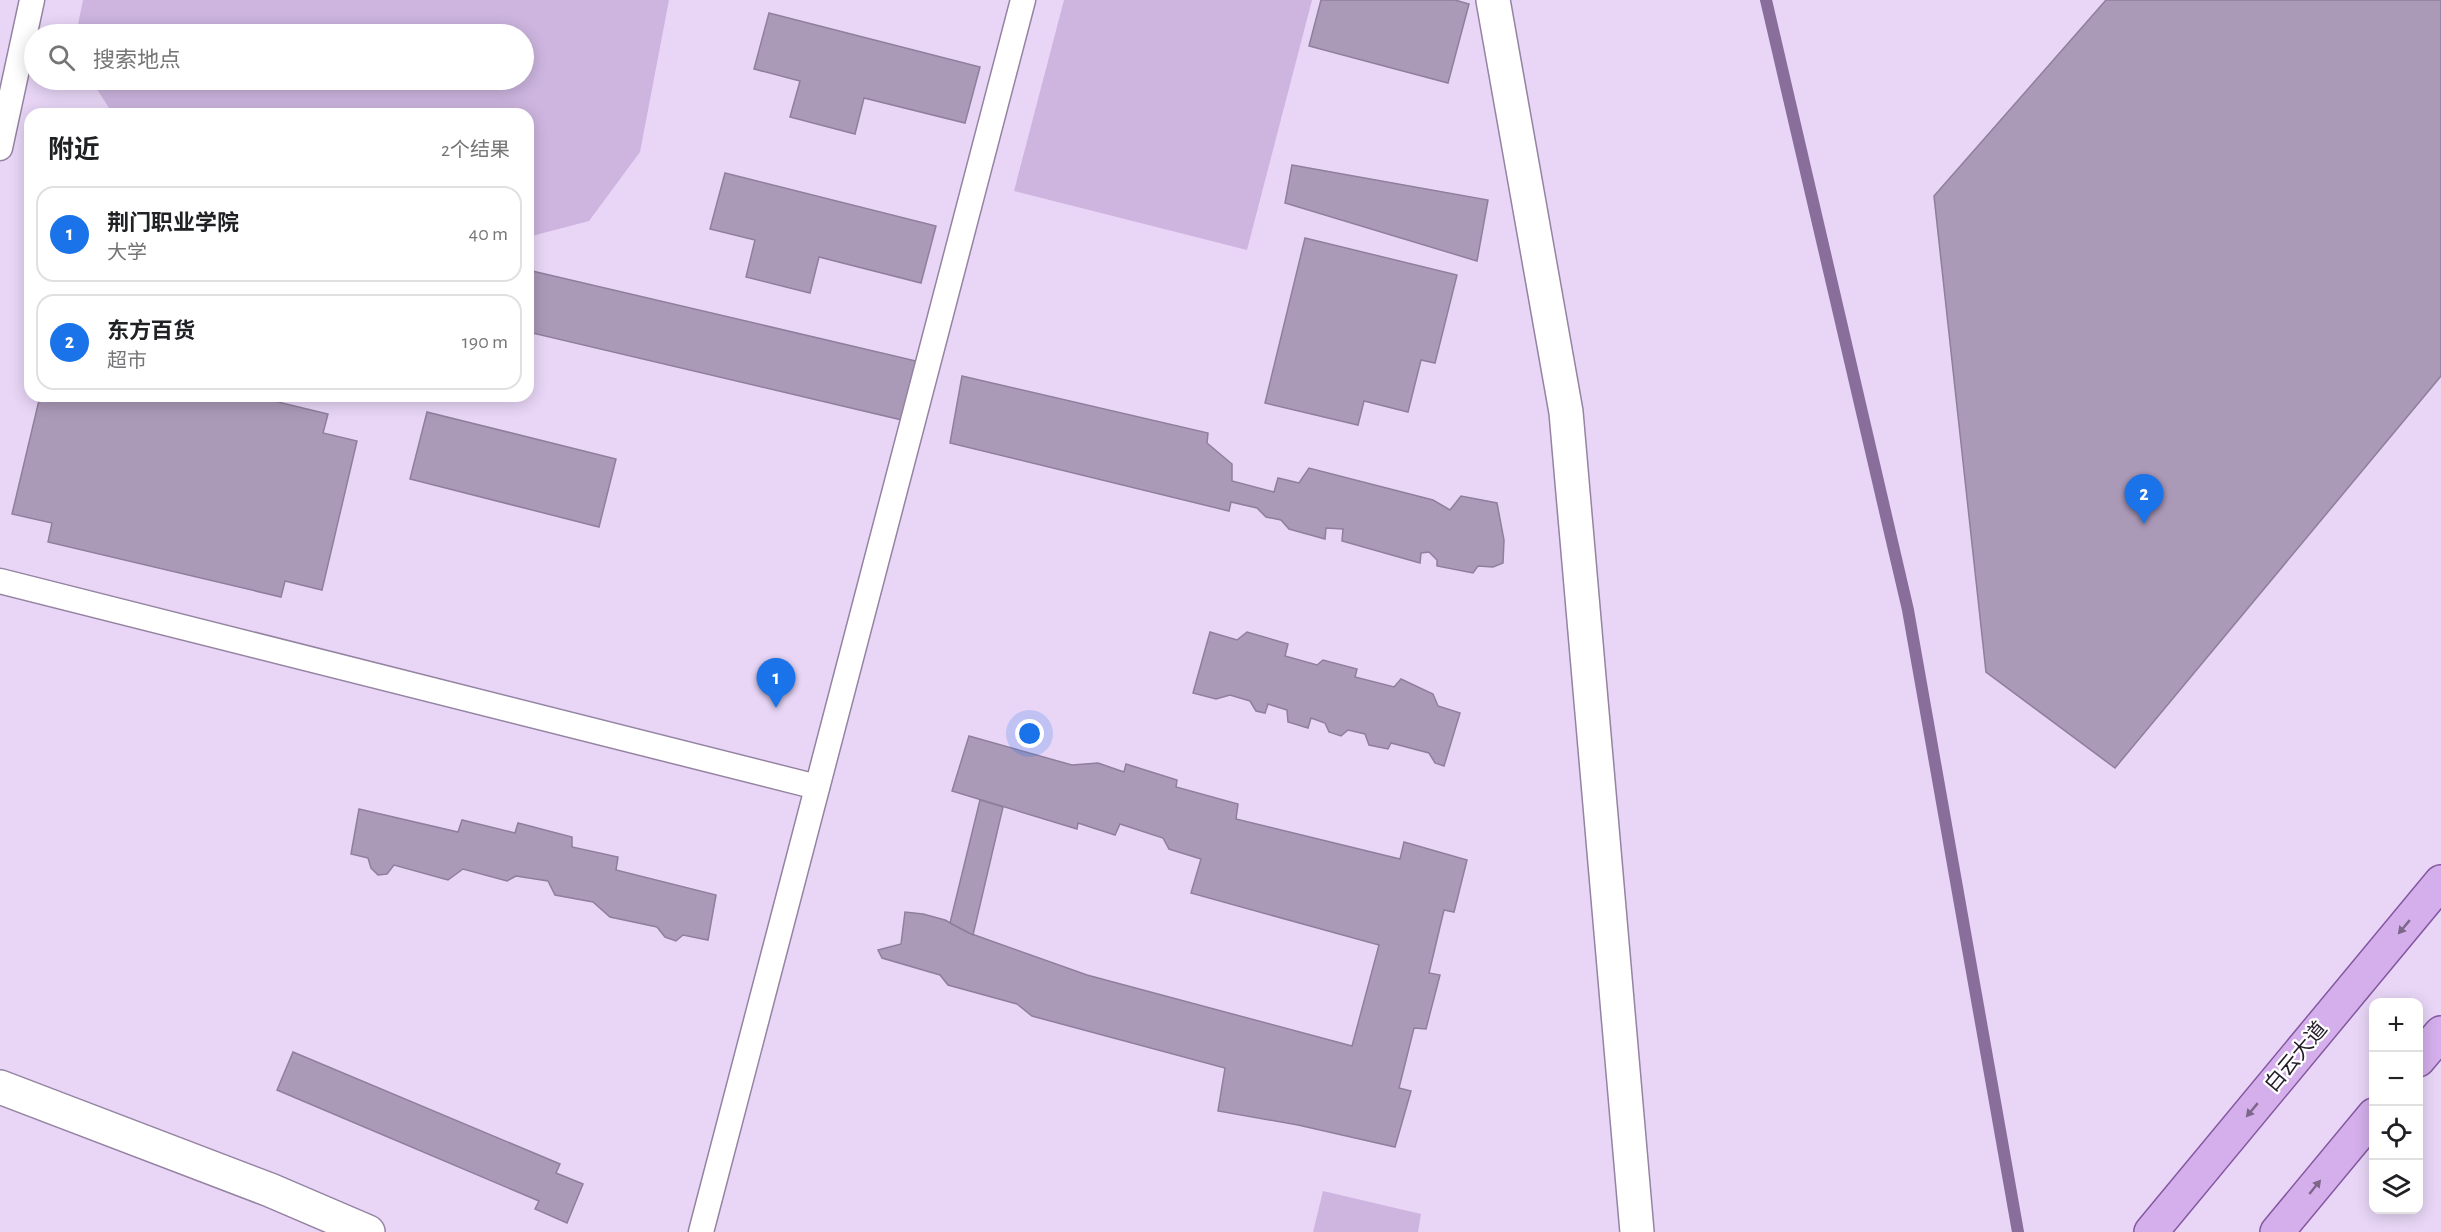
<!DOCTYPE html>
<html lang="zh">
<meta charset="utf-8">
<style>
body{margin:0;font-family:"Alegreya Sans","Noto Sans SC",sans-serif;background:#f2f2f2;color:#202124}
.controls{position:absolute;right:18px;bottom:18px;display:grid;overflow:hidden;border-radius:12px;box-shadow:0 3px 15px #0003}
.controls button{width:54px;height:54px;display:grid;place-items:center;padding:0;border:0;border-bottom:2px solid #e0e0e0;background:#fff;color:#202124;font:30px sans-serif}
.you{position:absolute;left:1030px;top:734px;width:21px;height:21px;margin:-15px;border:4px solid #fff;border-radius:50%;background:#1a73e8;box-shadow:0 0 0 9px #1a73e833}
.badge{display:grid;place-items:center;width:39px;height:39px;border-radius:50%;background:#1a73e8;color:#fff;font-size:20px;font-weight:700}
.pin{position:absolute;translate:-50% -50px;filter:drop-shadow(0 2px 3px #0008)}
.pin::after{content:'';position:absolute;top:32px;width:21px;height:18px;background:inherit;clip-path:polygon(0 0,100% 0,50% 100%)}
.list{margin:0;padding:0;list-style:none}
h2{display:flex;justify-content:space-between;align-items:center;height:78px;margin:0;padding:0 24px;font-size:26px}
h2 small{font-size:20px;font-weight:400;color:#757577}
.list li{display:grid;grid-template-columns:39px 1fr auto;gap:18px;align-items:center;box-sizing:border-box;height:96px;margin:0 12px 12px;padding:0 12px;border:2px solid #e0e0e0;border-radius:18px}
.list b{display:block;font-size:22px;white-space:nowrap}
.list p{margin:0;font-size:20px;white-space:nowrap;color:#757577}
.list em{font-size:20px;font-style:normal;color:#757577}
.icon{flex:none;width:33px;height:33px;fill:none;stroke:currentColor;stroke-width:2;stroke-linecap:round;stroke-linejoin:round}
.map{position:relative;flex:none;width:2441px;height:1232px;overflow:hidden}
.search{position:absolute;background:#fff;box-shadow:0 3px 15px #0003;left:24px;top:24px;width:510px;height:66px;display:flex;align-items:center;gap:15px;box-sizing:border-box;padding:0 21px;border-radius:33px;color:#757577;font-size:22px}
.panel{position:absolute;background:#fff;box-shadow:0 3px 15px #0003;left:24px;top:108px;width:510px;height:294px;border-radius:18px}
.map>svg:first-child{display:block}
.park{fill:#cdb5df}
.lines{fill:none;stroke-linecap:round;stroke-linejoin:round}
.stream{stroke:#896e9c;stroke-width:12}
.building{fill:#ab99b8;stroke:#8f7e9c;stroke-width:1.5}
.lane-casing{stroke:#9483a1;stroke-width:27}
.secondary-casing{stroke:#9483a1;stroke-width:36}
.primary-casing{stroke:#8458a0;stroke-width:36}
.lane{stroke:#fff;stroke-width:24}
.secondary{stroke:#fff;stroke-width:33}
.primary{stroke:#d4afec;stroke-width:33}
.oneway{fill:#7c668a}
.labels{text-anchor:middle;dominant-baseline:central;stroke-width:4.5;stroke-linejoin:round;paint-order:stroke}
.street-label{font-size:21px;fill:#231c28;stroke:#fff}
</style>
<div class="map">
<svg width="2441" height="1232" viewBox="0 0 2441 1232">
<rect width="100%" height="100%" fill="#e9d6f7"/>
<!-- park -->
<g class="park">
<polygon points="83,0 669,0 640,152 589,221 528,237 528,114 113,114 91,80 524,80 524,34 76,34"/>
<polygon points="1064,0 1312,0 1247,250 1014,191"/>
<polygon points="1323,1191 1421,1214 1418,1232 1313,1232"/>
</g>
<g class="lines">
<!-- stream -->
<polyline class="stream" points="1766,0 1908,610 2018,1232"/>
</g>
<!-- building -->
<g class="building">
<polygon points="1321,0 1455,0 1469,4 1448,83 1309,46"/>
<polygon points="2106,0 2441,0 2441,376 2115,768 1986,672 1934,196"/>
<polygon points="769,13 980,67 965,123 864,98 855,134 790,117 800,81 754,69"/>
<polygon points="1292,165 1488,200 1477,261 1285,203"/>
<polygon points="725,173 936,226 921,283 819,257 810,293 746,277 755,240 710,229"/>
<polygon points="1305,238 1457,275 1435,363 1421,360 1408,412 1364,401 1358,425 1265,403"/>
<polygon points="528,270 916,361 902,420 528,332"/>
<polygon points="962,376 1208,433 1207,443 1232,464 1232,481 1274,492 1278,478 1299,483 1309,468 1433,500 1450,510 1461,496 1497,503 1504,540 1503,563 1493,567 1478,566 1473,573 1437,566 1437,560 1429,552 1421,553 1420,563 1342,541 1343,529 1326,528 1325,539 1289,529 1281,520 1266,517 1257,508 1231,502 1229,511 950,443"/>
<polygon points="40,396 253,396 328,414 323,433 357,441 322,590 285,581 281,597 48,542 52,523 12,514"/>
<polygon points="427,412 616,459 599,527 410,479"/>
<polygon points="1210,632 1237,640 1247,632 1288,644 1285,656 1317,665 1323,660 1357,669 1355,677 1394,687 1401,679 1433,694 1438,706 1460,713 1444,766 1435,763 1429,753 1391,743 1388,749 1369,745 1365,734 1348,730 1341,736 1329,732 1325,723 1311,718 1308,728 1288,722 1287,710 1268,704 1265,713 1256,711 1250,701 1230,695 1216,699 1193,693"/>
<polygon points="969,736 1072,765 1098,763 1124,772 1126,764 1177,780 1176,787 1238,804 1236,819 1400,859 1404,842 1467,860 1454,912 1444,910 1429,973 1440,975 1426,1029 1414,1028 1399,1088 1411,1091 1395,1147 1298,1125 1218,1111 1225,1068 1032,1016 1017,1004 948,985 940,975 882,958 878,950 901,944 905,912 923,914 945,920 969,933 1087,975 1352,1046 1379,945 1191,893 1201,859 1169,849 1163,838 1120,824 1115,835 1078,823 1077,829 952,791"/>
<polygon points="980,800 1003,807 973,935 950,923"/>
<polygon points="359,809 458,832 462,820 515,833 518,823 572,837 572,847 618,857 616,870 716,895 708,940 683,935 676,941 665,937 657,927 610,917 593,902 555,895 548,881 516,876 507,881 463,869 448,880 394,865 387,874 378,875 371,868 368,858 351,854"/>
<polygon points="293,1052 560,1164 556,1173 583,1184 567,1223 535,1209 539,1201 277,1090"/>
</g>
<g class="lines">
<defs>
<g id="lane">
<polyline points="0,148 32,0"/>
<polyline points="0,581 817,787"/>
<polyline points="701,1232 1023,0"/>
</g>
<g id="secondary">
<polyline points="1493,0 1566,412 1637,1232"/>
<polyline points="0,1087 270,1190 368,1232"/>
</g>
<g id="primary">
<polyline points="2418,1060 2441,1033"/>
<polyline points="2151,1232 2441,882"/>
<polyline points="2277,1232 2374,1115"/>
</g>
</defs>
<!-- lane casing -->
<use href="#lane" class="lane-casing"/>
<!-- secondary casing -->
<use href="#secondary" class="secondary-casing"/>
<!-- primary casing -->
<use href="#primary" class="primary-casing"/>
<!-- lane -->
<use href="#lane" class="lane"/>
<!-- secondary -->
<use href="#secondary" class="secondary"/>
<!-- primary -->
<use href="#primary" class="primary"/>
</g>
<!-- one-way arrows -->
<defs><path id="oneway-solid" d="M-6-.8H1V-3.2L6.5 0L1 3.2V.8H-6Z" transform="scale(1.5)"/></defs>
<g class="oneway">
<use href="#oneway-solid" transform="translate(2404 927) rotate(130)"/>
<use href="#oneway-solid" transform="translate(2252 1110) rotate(130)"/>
<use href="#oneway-solid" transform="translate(2315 1187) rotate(-51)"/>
</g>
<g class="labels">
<!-- street labels -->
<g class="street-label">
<text transform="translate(2296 1057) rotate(-50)">白云大道</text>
</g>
</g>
</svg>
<div class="controls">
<button>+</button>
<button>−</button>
<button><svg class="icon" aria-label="locate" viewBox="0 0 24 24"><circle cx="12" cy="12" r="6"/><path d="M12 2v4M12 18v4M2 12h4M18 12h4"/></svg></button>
<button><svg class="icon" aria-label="layers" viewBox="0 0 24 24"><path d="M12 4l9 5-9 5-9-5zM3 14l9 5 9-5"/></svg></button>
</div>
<div class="you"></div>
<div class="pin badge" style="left:776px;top:708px">1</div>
<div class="pin badge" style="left:2144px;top:524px">2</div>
<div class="search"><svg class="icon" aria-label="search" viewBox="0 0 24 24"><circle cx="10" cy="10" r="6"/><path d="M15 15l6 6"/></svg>搜索地点</div>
<section class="panel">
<h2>附近<small>2个结果</small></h2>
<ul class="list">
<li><span class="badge">1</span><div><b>荆门职业学院</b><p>大学</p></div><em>40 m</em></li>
<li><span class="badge">2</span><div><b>东方百货</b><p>超市</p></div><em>190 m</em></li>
</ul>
</section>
</div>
